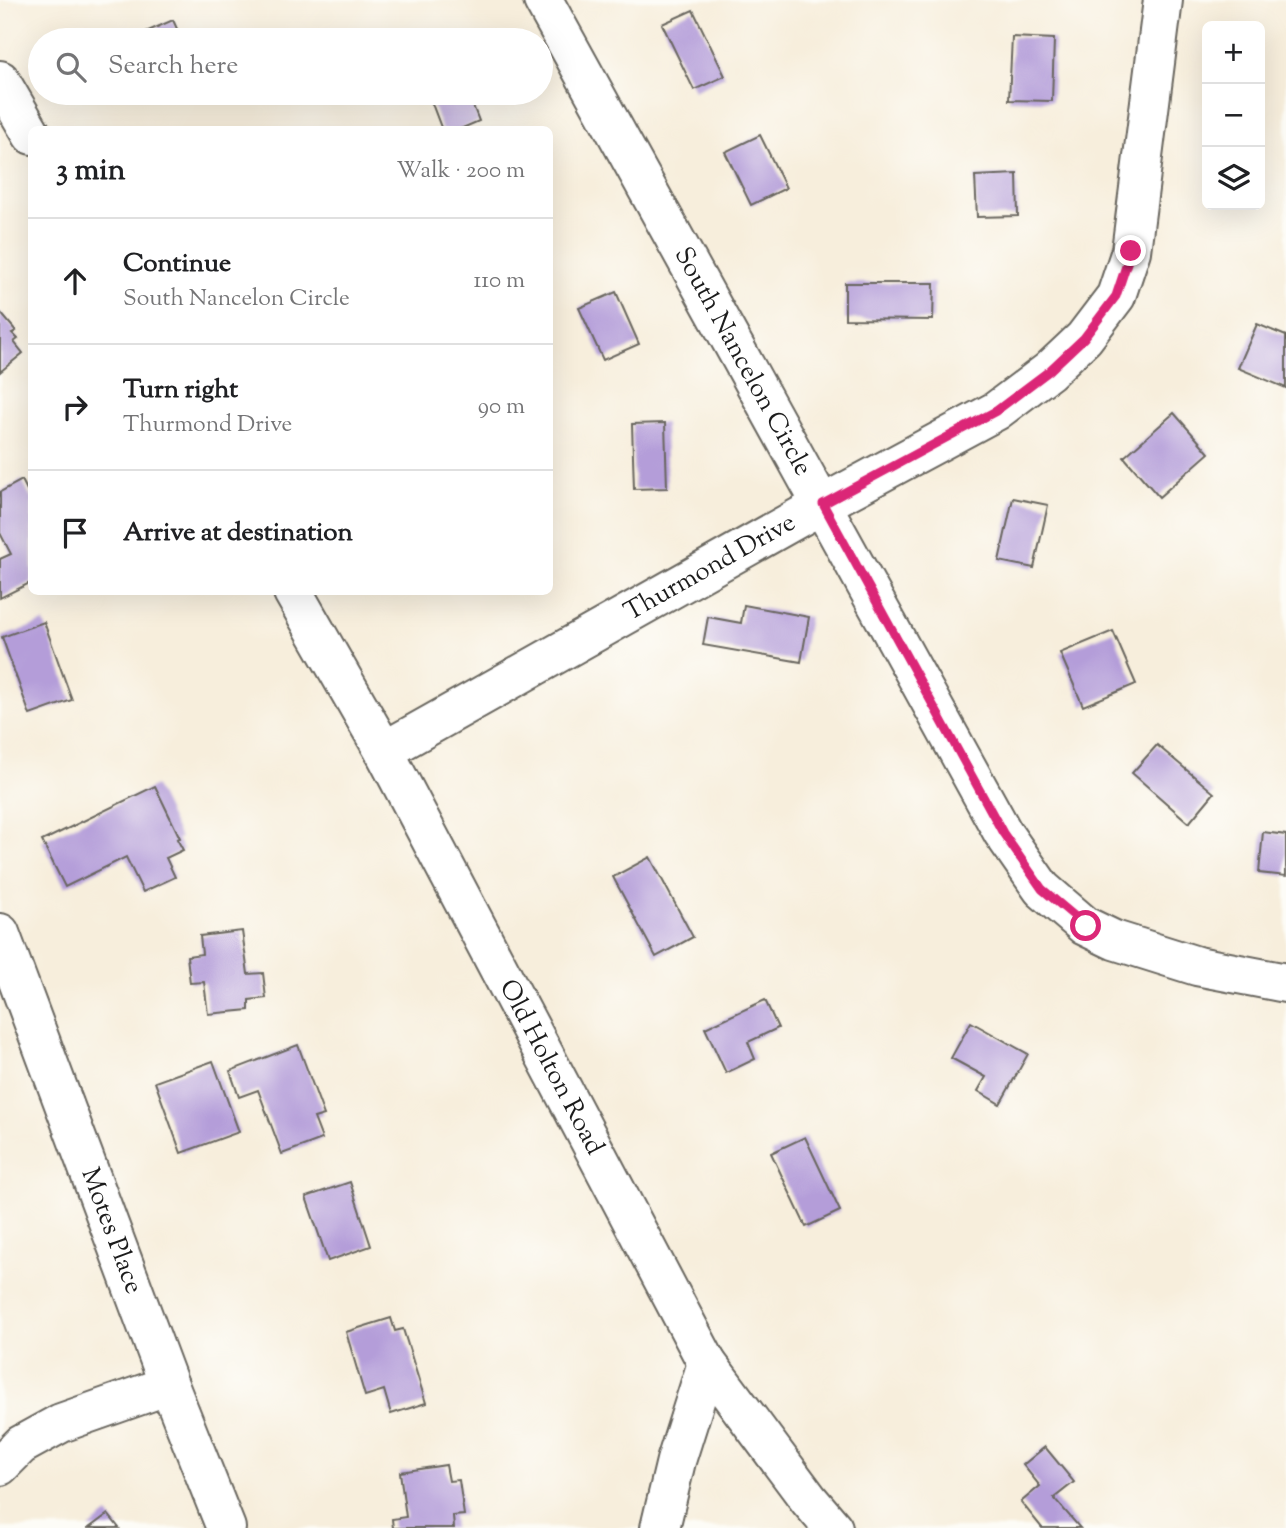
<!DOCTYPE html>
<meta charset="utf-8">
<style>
body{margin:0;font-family:"Sorts Mill Goudy",serif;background:#f2f2f2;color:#202124}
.controls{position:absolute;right:21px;top:21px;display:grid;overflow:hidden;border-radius:10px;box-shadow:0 7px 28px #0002}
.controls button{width:63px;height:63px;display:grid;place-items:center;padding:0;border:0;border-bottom:2px solid #e0e0e0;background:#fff;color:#202124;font:35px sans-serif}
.stop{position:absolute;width:21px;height:21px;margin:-16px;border:5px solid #db2777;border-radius:50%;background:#fff}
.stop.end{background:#db2777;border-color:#fff;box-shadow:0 2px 7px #0008}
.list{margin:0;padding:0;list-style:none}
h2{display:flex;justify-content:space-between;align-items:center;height:91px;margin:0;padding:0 28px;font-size:30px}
h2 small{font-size:23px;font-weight:400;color:#757577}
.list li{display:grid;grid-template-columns:46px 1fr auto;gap:21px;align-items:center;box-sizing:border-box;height:126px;padding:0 28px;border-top:2px solid #e0e0e0}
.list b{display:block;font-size:26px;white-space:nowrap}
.list p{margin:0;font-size:23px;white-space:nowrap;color:#757577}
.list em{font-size:23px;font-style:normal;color:#757577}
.icon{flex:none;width:38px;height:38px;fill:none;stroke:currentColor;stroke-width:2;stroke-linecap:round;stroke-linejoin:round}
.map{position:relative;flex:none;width:1286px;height:1528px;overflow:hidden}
.search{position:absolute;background:#fff;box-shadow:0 7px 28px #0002;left:28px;top:28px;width:525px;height:77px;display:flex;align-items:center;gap:18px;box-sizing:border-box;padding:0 24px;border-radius:38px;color:#757577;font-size:26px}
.panel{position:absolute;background:#fff;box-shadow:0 7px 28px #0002;left:28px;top:126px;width:525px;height:469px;border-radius:10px}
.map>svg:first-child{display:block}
.building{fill:#b49dd9}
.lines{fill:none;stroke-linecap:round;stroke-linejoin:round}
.minor-casing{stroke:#69665f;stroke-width:42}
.minor{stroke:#fff;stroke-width:38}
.route{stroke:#db2777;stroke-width:9}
.labels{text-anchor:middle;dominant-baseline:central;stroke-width:7;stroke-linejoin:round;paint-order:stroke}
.street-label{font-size:26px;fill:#1c1c1c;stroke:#fdfcf7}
</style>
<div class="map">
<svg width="1286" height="1528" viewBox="0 0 1286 1528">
<rect width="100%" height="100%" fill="#fdfcf7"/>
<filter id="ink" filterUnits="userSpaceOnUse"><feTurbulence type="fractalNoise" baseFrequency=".0143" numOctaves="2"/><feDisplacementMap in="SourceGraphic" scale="14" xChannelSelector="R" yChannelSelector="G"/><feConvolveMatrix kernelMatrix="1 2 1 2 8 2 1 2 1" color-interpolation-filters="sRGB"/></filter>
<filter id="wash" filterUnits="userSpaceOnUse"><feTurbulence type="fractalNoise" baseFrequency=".00686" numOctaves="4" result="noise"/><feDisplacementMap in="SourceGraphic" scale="28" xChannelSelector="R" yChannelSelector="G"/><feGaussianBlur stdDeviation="1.57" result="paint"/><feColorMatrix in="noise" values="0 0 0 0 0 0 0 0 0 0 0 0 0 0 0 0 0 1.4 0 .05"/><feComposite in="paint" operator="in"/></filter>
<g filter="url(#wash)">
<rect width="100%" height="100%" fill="#f7eedc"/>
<g id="blocks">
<!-- building -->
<g class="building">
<polygon points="693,10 725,76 694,90 662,24"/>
<polygon points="173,20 182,40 142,40 139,35"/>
<polygon points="1012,37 1054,39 1052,101 1009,100"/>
<polygon points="428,93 468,93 479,121 458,130 442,130"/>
<polygon points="760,135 786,188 751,205 725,152"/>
<polygon points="1017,174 1018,216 977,217 975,176"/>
<polygon points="845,283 934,283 933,320 845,319"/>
<polygon points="616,292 639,344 603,360 579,308"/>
<polygon points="0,312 16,331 12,333 18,339 14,342 23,353 0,372"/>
<polygon points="1257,324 1286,336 1286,388 1238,368"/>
<polygon points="1174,413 1209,453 1159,497 1124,457"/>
<polygon points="665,423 667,488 634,489 632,424"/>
<polygon points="22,480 32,500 32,582 0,598 0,559 11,554 0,533 0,492"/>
<polygon points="1013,498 1048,505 1034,568 999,561"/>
<polygon points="744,605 809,617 801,662 703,645 708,617 741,623"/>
<polygon points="44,622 72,700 30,715 2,637"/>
<polygon points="1113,631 1136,684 1083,706 1060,653"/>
<polygon points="1157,745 1214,793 1189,823 1132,773"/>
<polygon points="155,786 180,838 177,839 183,850 166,858 175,877 143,892 126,857 65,887 42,841"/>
<polygon points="1263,832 1286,835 1286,876 1259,873"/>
<polygon points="650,857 693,937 656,957 613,877"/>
<polygon points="242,931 248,974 263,973 266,998 249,1000 249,1010 208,1014 204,982 190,983 187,956 202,954 200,936"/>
<polygon points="765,1000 778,1028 748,1042 755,1059 726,1073 705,1028"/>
<polygon points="971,1022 1028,1054 1000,1104 978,1091 986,1077 951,1058"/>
<polygon points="298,1045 324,1115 314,1118 322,1139 282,1154 258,1090 239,1097 230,1071"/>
<polygon points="213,1061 239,1132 181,1153 155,1082"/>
<polygon points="805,1137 840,1211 806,1227 771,1153"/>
<polygon points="350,1182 371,1246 328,1261 306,1197"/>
<polygon points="391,1318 395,1331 403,1329 426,1403 391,1414 384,1390 365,1396 346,1332"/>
<polygon points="1045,1447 1074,1482 1054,1498 1080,1528 1042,1528 1021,1502 1040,1486 1023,1465"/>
<polygon points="446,1465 449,1481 459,1480 464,1515 453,1516 454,1528 393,1528 392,1519 406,1517 400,1472"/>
<polygon points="108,1514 119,1528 89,1528"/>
</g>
</g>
</g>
<g filter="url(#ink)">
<use href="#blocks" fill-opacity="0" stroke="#69665f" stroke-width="2"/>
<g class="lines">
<defs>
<g id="minor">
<path id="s1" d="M543 0 1003 833 1042 889 1085 926 1114 940 1197 966 1286 983"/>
<polyline points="0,80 32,135"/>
<path id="s2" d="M293 592 384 751 707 1363 809 1500 833 1528"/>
<path id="s3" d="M384 751 823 504 996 411 1049 371 1084 338 1116 296 1131 251 1163 0"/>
<path id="s4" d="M0 933 169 1385 226 1528"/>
<polyline points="0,1466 21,1445 61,1423 169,1385"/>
<polyline points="660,1528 676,1461 707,1363"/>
</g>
</defs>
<!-- minor casing -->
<use href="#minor" class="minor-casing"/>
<!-- minor -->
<use href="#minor" class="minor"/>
</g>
</g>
<g class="lines" filter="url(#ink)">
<!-- route -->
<polyline class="route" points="1086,926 1042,889 1003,833 823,504 996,411 1049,371 1084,338 1116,296 1131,251"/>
</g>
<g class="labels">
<!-- street labels -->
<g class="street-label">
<text stroke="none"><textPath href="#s1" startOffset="413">South Nancelon Circle</textPath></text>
<text stroke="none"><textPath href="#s3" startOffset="374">Thurmond Drive</textPath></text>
<text stroke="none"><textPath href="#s2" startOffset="541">Old Holton Road</textPath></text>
<text stroke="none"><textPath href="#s4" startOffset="318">Motes Place</textPath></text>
</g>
</g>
</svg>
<div class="controls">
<button>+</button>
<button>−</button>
<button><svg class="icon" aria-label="layers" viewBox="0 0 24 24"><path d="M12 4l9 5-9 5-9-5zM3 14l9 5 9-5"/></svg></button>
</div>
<div class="stop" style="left:1086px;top:926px"></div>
<div class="stop end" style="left:1131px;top:251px"></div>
<div class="search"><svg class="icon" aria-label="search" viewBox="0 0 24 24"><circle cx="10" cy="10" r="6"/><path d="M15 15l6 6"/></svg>Search here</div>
<section class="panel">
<h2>3 min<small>Walk · 200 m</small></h2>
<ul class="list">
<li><svg class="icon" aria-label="ahead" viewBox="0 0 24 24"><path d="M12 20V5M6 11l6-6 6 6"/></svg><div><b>Continue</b><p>South Nancelon Circle</p></div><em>110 m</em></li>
<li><svg class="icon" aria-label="right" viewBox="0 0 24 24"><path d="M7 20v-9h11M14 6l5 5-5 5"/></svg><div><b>Turn right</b><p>Thurmond Drive</p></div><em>90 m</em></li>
<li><svg class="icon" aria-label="arrive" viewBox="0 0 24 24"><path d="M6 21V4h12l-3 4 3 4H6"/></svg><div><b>Arrive at destination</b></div></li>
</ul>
</section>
</div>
